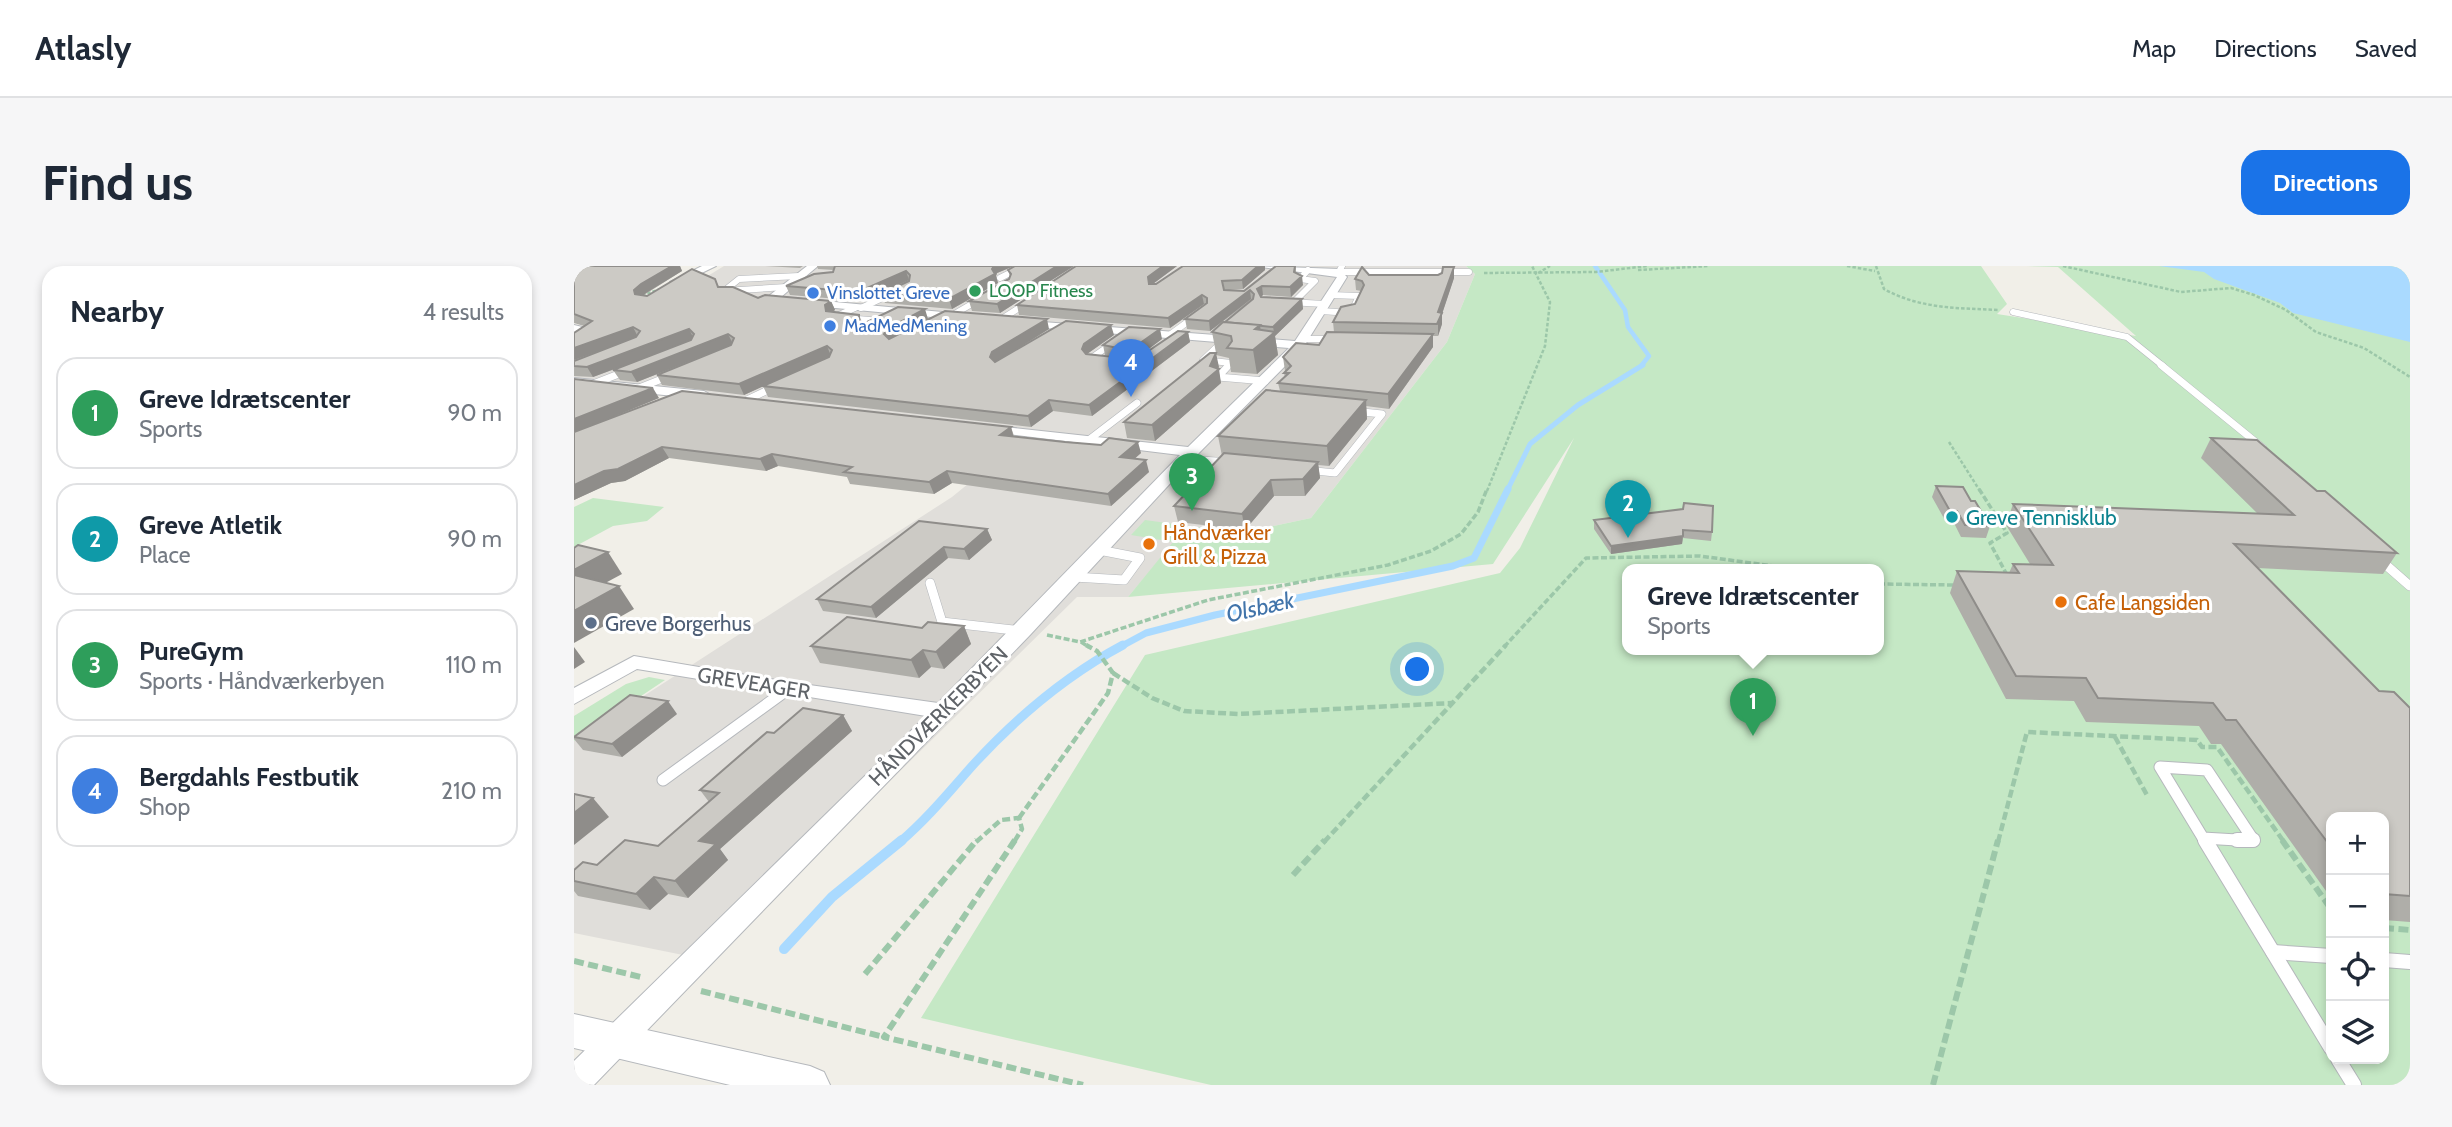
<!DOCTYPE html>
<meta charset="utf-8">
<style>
body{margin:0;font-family:Cabin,sans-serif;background:#f6f6f7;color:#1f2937}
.controls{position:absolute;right:21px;bottom:21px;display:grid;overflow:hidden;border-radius:14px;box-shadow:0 4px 10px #0003}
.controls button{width:63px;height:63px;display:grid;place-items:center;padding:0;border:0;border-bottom:2px solid #e0e1e3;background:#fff;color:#1f2937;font:35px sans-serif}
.you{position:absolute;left:844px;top:404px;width:24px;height:24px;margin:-18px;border:5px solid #fff;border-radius:50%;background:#1a73e8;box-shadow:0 0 0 10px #1a73e833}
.badge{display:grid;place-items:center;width:46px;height:46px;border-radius:50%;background:#1a73e8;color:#fff;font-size:23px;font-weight:700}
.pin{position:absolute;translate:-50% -58px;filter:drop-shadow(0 2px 4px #0008)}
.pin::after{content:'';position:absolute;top:37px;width:24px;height:21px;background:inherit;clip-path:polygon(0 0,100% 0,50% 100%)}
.popup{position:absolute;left:1048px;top:298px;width:262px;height:91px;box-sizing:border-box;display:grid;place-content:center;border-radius:14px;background:#fff;filter:drop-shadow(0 2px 5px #0005);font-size:23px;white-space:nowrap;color:#747a83}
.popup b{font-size:26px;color:#1f2937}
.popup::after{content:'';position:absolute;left:50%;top:100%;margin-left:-14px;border:14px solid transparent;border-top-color:#fff}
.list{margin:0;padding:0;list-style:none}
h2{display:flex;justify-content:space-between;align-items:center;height:91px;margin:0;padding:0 28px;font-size:30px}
h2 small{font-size:23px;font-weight:400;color:#747a83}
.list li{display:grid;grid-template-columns:46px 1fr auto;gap:21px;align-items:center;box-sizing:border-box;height:112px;margin:0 14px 14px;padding:0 14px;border:2px solid #e0e1e3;border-radius:21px}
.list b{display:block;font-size:26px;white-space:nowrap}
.list p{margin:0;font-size:23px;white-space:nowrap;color:#747a83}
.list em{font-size:23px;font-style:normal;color:#747a83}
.icon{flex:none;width:38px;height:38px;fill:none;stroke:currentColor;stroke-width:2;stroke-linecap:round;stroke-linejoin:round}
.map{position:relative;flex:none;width:1836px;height:819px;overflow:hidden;border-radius:21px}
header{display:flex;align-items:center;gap:42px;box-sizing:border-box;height:98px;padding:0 35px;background:#fff;border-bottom:2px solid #e0e1e3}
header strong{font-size:33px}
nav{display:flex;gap:38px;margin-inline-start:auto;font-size:24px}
.intro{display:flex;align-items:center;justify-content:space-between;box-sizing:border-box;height:168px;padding:0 42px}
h1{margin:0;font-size:49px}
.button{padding:18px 32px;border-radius:21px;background:#1a73e8;color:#fff;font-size:24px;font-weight:700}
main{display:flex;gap:42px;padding:0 42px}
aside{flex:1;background:#fff;border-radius:21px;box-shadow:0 4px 10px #0003}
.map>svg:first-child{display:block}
.industrial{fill:#e0deda}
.green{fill:#c5e8c5;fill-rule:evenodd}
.water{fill:#aadaff}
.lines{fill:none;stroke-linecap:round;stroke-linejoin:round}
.stream-far4{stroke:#aadaff;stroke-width:4.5}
.stream-far3{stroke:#aadaff;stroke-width:5}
.stream-far2{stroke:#aadaff;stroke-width:7}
.stream-far1{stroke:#aadaff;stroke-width:9}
.stream{stroke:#aadaff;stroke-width:10}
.service-far4-casing{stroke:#b5b8bc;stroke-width:7}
.service-far3-casing{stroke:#b5b8bc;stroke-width:8}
.service-far2-casing{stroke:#b5b8bc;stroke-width:10}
.service-far1-casing{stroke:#b5b8bc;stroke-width:13}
.service-casing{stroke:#b5b8bc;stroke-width:16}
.minor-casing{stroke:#b5b8bc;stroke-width:2}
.tertiary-casing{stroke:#b5b8bc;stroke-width:2}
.path-far3{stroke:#9cc7a9;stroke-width:2.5;stroke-dasharray:3.5 2;stroke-linecap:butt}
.path-far2{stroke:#9cc7a9;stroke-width:3.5;stroke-dasharray:6 2.5;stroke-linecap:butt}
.path-far1{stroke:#9cc7a9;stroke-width:4.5;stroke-dasharray:8 3.5;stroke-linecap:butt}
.path{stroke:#9cc7a9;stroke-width:6;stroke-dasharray:10 4.5;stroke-linecap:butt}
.service-far4{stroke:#fff;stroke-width:6}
.service-far3{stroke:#fff;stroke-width:7}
.service-far2{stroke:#fff;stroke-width:9}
.service-far1{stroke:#fff;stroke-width:11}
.service{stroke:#fff;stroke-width:14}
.minor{fill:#fff;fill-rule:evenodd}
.tertiary{fill:#fff;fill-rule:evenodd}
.wall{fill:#afaea9}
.shaded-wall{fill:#8f8d8a}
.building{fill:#cccac5;stroke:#8f8d8a;stroke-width:2}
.leisure-dot{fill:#2e9e5b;stroke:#fff;stroke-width:2.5}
.shop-dot{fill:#3f7fe0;stroke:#fff;stroke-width:2.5}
.culture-dot{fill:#0f9aa8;stroke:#fff;stroke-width:2.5}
.food-dot{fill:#e8710a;stroke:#fff;stroke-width:2.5}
.service-dot{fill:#5c6f8a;stroke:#fff;stroke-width:2.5}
.labels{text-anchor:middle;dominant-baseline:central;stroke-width:6;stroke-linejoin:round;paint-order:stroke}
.far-leisure-label{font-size:18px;fill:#27864d;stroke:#fff;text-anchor:start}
.far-shop-label{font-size:18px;fill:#366cbe;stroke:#fff;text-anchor:start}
.culture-label{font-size:21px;fill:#0d838f;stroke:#fff;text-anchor:start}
.food-label{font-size:21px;fill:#c56008;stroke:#fff;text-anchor:start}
.service-label{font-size:21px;fill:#4e5e75;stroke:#fff;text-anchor:start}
.street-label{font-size:21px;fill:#5f6368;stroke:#fff}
.water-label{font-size:23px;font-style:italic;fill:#4174aa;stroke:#fff}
</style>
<header>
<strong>Atlasly</strong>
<nav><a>Map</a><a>Directions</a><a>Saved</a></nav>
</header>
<div class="intro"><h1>Find us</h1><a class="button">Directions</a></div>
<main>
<aside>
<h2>Nearby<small>4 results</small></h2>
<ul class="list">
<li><span class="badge" style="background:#2e9e5b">1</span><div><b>Greve Idrætscenter</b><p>Sports</p></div><em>90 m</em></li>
<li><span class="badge" style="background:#0f9aa8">2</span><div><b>Greve Atletik</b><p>Place</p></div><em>90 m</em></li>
<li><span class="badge" style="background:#2e9e5b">3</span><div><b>PureGym</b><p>Sports · Håndværkerbyen</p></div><em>110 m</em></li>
<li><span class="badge" style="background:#3f7fe0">4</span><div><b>Bergdahls Festbutik</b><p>Shop</p></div><em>210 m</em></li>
</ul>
</aside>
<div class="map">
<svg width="1836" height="819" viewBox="0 0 1836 819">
<rect width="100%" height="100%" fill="#f1efe8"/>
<!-- industrial -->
<polygon class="industrial" points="150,0 892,0 901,8 873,76 737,252 666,267 571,255 600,276 554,331 503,331 134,694 0,667 0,475 378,231 450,172 0,118 0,82 41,67"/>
<!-- green -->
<g class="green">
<path d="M892 0H1407L1433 38 1423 48 1562 70 1484 1 1452 0H1836V819H637L347 752 571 389 926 307 946 282 1000 172 919 298 554 331 599 276 557 269 571 254 666 267 737 252 873 76 901 8ZM1053 304H1305V384H1053ZM1757 551H1810V793H1757Z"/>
<polygon points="19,232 90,241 73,255 39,260 0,281 0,241"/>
<polygon points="75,411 91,414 0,475 0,450 52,418"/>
</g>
<!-- water -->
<polygon class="water" points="1585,0 1818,0 1836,4 1836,76 1719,47 1706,37 1640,13 1630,6"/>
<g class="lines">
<!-- stream-far4 -->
<polyline class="stream-far4" points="1021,0 1051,44 1054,61 1075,90 1067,100"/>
<!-- stream-far3 -->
<polyline class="stream-far3" points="933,225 956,178 1004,139 1069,99"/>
<!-- stream-far2 -->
<polyline class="stream-far2" points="546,381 572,367 641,349 879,300 900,292 934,223"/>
<!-- stream-far1 -->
<path class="stream-far1" d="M326 576C354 552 375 526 399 499 443 451 493 409 549 379"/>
<!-- stream -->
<polyline class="stream" points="210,683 258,631 328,574"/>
<defs>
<g id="service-far4">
<polyline points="768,0 765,6 895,6"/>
<polyline points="426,12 450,0"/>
<polyline points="212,21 150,25 165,13 225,10"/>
<polyline points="715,36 750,38"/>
<polyline points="720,36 741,15 726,13 734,4"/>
<polyline points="281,42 260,51 307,55"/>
<polyline points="287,42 319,27"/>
<polyline points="747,45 777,47 785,30 756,29"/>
<polyline points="1439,46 1553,71 1589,100"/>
<polyline points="377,50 408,32"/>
<polyline points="426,54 453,37"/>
<polyline points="597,68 623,49"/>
<polyline points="729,73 761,73"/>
<polyline points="650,74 629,94 657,97 654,100"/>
<polyline points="521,94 516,93 542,75"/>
</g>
<g id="service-far3">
<polyline points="655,99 644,111 691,115"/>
<polyline points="1587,99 1689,182"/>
<polyline points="19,118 55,104"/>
<polyline points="65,122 98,109"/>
<polyline points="173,134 202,120"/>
<polyline points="516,173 563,137"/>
<polyline points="611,193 657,196"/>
<polyline points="732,204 761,207 808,148 779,145"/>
</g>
<g id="service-far2">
<polyline points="1804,292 1836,320"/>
<polyline points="500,311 550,314 566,292 525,284"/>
<polyline points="356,317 368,356 449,365"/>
</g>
<g id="service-far1">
<polygon points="1586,501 1633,504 1680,575 1629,572"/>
<polyline points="89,514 214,423"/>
<polyline points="1629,572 1632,576"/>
</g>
<g id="service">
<polyline points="1631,574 1757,782"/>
<polyline points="1663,574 1679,574"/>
<polyline points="1699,686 1757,690"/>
<polyline points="1810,694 1836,696"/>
<polyline points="1764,793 1780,819"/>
</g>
<g id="minor">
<polygon points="128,0 142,0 105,18 96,16"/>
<polygon points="233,0 244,0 207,31 390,48 396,51 390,54 197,36 196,29"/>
<polygon points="680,0 765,3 773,11 729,82 616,196 456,369 20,819 0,819 0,795 352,450 63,403 0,438 0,422 60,390 214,416 364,437 606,189 409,165 402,161 404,158 614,181 715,82 446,60 440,56 442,54 721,75 763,11"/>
<polygon points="0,59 21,64 0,79 0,69 3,67 0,67"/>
<polygon points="0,112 130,125 137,129 130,133 0,120"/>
</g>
<polygon id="tertiary" points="0,748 236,800 250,806 256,819 156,819 0,782"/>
</defs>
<!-- service-far4 casing -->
<use href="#service-far4" class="service-far4-casing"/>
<!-- service-far3 casing -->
<use href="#service-far3" class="service-far3-casing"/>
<!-- service-far2 casing -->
<use href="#service-far2" class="service-far2-casing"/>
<!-- service-far1 casing -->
<use href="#service-far1" class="service-far1-casing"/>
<!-- service casing -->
<use href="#service" class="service-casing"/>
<!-- minor casing -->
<use href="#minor" class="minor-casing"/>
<!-- tertiary casing -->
<use href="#tertiary" class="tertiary-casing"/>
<!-- path-far3 -->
<g class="path-far3">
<polyline points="1273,0 1301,5"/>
<path d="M1302 0 1310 23C1346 43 1384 42 1424 44"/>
<polyline points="1489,0 1607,26 1657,22 1680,29 1712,44 1742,66 1790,82 1836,111"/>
<polyline points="1064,4 1135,0"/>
<polyline points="910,7 1022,6 1073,0"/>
<polyline points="964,7 976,0"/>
<polyline points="68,29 87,23"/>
<polyline points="1375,176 1406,225"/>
<polyline points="913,225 971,80 976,36 958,0"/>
</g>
<!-- path-far2 -->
<g class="path-far2">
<polyline points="1405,223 1433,267 1416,277 1433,309"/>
<polyline points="1305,318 1382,319"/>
<polyline points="473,369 506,376 634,334 814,299 857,285 887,268 904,246 913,223"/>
<polyline points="507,376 515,381"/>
<polyline points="930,381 1012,292 1126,290 1229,304"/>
</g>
<!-- path-far1 -->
<g class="path-far1">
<polyline points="539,407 578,432 610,445 664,448 878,437"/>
<polyline points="1541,471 1574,531"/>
<polyline points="445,552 534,427 539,407 523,385 512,379"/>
<polyline points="402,576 427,554 445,552 448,563 440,576"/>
<polyline points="750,576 932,379"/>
<polyline points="1424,576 1453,466 1623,474 1628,481 1643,481 1710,576"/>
</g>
<!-- path -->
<g class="path">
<polyline points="441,574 310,771 509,819"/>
<polyline points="1708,574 1757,643"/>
<polyline points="719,609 751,574"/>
<polyline points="1810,662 1836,664"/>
<polyline points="0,695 67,711"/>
<polyline points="291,708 403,574"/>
<polyline points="127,725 310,771"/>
<polyline points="1359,819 1424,574"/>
</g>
<!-- service-far4 -->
<use href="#service-far4" class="service-far4"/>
<!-- service-far3 -->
<use href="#service-far3" class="service-far3"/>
<!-- service-far2 -->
<use href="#service-far2" class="service-far2"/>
<!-- service-far1 -->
<use href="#service-far1" class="service-far1"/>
<!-- service -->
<use href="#service" class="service"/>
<!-- minor -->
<use href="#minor" class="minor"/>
<!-- tertiary -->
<use href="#tertiary" class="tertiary"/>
</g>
<!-- wall -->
<g class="wall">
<polygon points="0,0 106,0 108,5 70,29 73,30 141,13 145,21 184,32 257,35 261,44 258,46 285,49 289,58 354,53 336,63 475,63 426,94 540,69 513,88 540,91 541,91 531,89 529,79 588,73 549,102 614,66 616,76 518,150 479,145 457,161 194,131 189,120 191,119 170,129 88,119 83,109 91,105 63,116 46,114 39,104 49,100 19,111 0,110 0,95 10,60 0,57"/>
<polygon points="191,0 229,0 226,2"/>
<polygon points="243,0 440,0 423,7 422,10 424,17 378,43 311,37 307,28 332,16 288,35 216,29 212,20 259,6 260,4 244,3"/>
<polygon points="441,0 500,0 426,47 398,45 395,35 435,13 436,11 434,4"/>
<polygon points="502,0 603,0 579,18 582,18 609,0 691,0 691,4 669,23 655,24 670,25 722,0 722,8 729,19 717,31 689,29 687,31 728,33 729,43 701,70 704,89 683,108 657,106 655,92 642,89 644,103 647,117 581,175 553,172 550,156 642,87 638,66 678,34 636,65 613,63 611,53 631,39 630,38 596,62 445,49 443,39"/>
<polygon points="795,9 880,12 868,48 868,58 864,70 859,70 859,81 815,143 792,140 793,153 755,200 744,199 746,212 731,230 700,230 671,264 604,256 600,240 648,190 644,170 706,125 704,117 711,112 710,107 711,105 709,91 745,79 760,66 759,56 781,38 787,25 782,24 781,13"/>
<polygon points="0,113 85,132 36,152 437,161 440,170 567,187 560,193 575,206 537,240 378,217 360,228 276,218 273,211 204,200 192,205 95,192 51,215 37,217 0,234"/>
<polygon points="1637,172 1743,225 1823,287 1809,308 1683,302 1805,425 1836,442 1836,656 1810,654 1810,551 1757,551 1757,632 1647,478 1637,478 1625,460 1512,456 1500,435 1432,433 1376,327 1383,305 1435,307 1439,298 1456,298 1432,259 1439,238 1684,248 1627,192"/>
<polygon points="1362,220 1397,235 1416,260 1412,272 1387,271 1380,257 1372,256 1358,231"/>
<polygon points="1020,254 1138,266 1137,275 1109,272 1108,278 1037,288 1020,263"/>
<polygon points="413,263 418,274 395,294 374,292 302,352 249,345 243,333"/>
<polygon points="390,360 397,378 370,403 357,401 345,412 246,397 237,380 348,362"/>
<polygon points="103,448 48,491 9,484 0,473 0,470"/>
<polygon points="269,449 278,465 146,583 154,594 114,632 94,628 76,644 4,630 0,625 0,604 23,599 84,580 135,536 126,524 200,467"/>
</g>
<!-- shaded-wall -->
<g class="shaded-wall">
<polygon points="98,0 106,0 108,5 72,27 65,33 61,28 60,24 67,18"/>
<polygon points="420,0 440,0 423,7 422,10 424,17 378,43 375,33 418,3"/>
<polygon points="483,0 500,0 426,47 423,38"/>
<polygon points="589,0 603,0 576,20 577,27 574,11"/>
<polygon points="684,0 691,0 691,4 669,23 668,14"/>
<polygon points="880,1 880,12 868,48 868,58 864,70 864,46"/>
<polygon points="332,5 335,14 288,35 284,26"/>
<polygon points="728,10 729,19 717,31 716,21"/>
<polygon points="688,20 689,29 684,33 683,23"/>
<polygon points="676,24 677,33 636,65 635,55"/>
<polygon points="628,29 630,38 596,62 594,52"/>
<polygon points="728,33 729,43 701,70 704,89 683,108 679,84 681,63 686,59 688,76 700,66 699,61"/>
<polygon points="257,35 261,44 255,48 252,45 251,39"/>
<polygon points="351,43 354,53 317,73 314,79 310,68 313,63"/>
<polygon points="473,53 475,63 422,96 419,101 416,91 418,86"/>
<polygon points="537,59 540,69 513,88 508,83 510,78"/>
<polygon points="59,61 64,71 0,94 0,82"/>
<polygon points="115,63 120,73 19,111 13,101"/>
<polygon points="586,63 588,73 548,103 544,99 545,92"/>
<polygon points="614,66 616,76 518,150 515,139"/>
<polygon points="154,68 159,78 63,116 57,106"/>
<polygon points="859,68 859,81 815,143 814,128"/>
<polygon points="253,80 257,90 170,129 165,118"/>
<polygon points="642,87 645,101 643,105 645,103 647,117 581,175 578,159 636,100"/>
<polygon points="79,122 85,132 0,167 0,153"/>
<polygon points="475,134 479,145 457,161 454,150"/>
<polygon points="792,134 793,153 755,200 753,180"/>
<polygon points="437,161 440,173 426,169"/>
<polygon points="564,176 567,187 549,203 546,191"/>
<polygon points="88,181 95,192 51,215 37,217 0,234 0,219 30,205"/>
<polygon points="198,188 204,200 192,205 186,193"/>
<polygon points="572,194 575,206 537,240 534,228"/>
<polygon points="744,196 746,212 731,230 729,213"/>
<polygon points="373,205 378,217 360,228 355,216"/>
<polygon points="697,214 700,230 671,264 668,248"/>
<polygon points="413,263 418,274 395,294 390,283"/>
<polygon points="1109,270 1108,278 1037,288 1037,280"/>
<polygon points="370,281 374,292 302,352 297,341"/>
<polygon points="34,286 48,308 9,329 0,316 0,304"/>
<polygon points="45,320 60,343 0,377 0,345"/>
<polygon points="390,360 397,378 370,403 362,386"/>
<polygon points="0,381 11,396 0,403"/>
<polygon points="349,384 357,401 345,412 337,394"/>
<polygon points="94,435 103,448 48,491 38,478"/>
<polygon points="269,449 278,465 146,583 154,594 114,632 101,615 125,575"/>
<polygon points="19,532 35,551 0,579 0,547"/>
<polygon points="80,611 94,628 76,644 62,628"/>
</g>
<!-- building -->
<g class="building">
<polygon points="0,0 98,0 67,18 60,24 61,28 73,30 118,3 141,13 144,21 159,21 184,32 191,29 257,35 251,39 252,45 285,49 285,54 289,58 324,41 351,43 313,63 310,68 315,73 371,45 473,53 418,86 416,91 421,96 492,55 537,59 510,78 508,83 512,88 540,91 545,88 544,82 529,79 555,61 586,63 545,92 544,99 549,102 604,65 614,66 515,139 475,134 454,150 189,120 255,91 258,84 253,80 165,118 83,109 157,79 160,72 154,68 57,106 39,104 117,74 120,68 115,63 13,101 0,100 0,95 62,71 66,65 59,61 0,82 0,67 18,55 0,48"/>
<polygon points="261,0 420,0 418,3 421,8 375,33 307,28 335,15 336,9 332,5 284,26 212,20 240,8 259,6"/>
<polygon points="441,0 483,0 423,38 395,35 435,13 437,8 434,4"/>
<polygon points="502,0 589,0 574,11 575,18 582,18 609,0 684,0 668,14 648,15 650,24 670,25 702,0 721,0 720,6 728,10 716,21 688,20 683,23 687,31 728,33 699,61 651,56 679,33 680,28 676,24 635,55 611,53 633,37 633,32 628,29 594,52 443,39"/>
<polygon points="788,1 795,9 864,9 868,7 869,1 880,1 864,46 868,47 863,58 759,56 767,41 781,38 790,19 788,15 781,13"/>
<polygon points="649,56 686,59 681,63 701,66 679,84 653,82 658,75 657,70 638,66"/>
<polygon points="753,66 859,68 814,128 704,117 715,107 710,107 717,100 709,91 722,77 745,79"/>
<polygon points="636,87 642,87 636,100 645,103 578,159 550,156"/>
<polygon points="0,113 79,122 0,153"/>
<polygon points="692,124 792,134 753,180 644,170"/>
<polygon points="108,125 437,161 426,169 491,176 527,179 535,172 564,176 546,191 572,194 534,228 373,205 355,216 270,206 278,201 198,188 186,193 88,181 44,203 30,205 0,219 0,166"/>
<polygon points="1637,172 1683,174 1743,225 1751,225 1823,287 1660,278 1805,425 1820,426 1836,442 1836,630 1810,628 1810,551 1757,551 1757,581 1662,454 1652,454 1639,437 1524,432 1512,412 1442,410 1383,305 1445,307 1439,298 1479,299 1439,238 1720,249"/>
<polygon points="650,187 744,196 729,213 697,214 668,248 600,240"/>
<polygon points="1362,220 1389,221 1397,235 1401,235 1416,260 1391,259 1383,245 1376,245"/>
<polygon points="1110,237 1139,240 1138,266 1109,264 1109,270 1037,280 1020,254 1109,243"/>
<polygon points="345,255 413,263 390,283 370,281 297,341 243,333"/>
<polygon points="4,279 34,286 0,304 0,282"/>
<polygon points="0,309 45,320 0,345"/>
<polygon points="273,351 348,362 354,356 390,360 362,386 349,384 337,394 237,380"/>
<polygon points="56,429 94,435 38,478 0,471"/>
<polygon points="229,442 269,449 125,575 142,578 101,615 80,611 62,628 0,615 0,604 9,596 23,599 51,574 84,580 145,527 126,524 193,466 200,467"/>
<polygon points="0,528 19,532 0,547"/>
</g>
<!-- markers -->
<circle class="leisure-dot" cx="401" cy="25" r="7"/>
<g class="shop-dot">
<circle cx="239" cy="27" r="7"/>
<circle cx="256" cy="60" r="7"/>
</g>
<circle class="culture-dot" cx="1378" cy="251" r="7"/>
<g class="food-dot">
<circle cx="575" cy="278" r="7"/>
<circle cx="1487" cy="336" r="7"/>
</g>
<circle class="service-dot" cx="17" cy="357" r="7"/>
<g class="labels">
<!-- far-leisure labels -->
<g class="far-leisure-label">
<text x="415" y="25">LOOP Fitness</text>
</g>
<!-- far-shop labels -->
<g class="far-shop-label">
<text x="253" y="27">Vinslottet Greve</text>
<text x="270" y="60">MadMedMening</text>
</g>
<!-- culture labels -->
<g class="culture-label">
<text x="1392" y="251">Greve Tennisklub</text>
</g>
<!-- food labels -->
<g class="food-label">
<text x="589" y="266">Håndværker<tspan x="589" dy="24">Grill &amp; Pizza</tspan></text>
<text x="1501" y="336">Cafe Langsiden</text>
</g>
<!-- service labels -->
<g class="service-label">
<text x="31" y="357">Greve Borgerhus</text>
</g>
<!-- street labels -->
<g class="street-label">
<text transform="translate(180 417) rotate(9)">GREVEAGER</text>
<text transform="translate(364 450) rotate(-45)">HÅNDVÆRKERBYEN</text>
</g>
<!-- water labels -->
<g class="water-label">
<text transform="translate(686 341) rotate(-13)">Olsbæk</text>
</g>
</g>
</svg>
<div class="controls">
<button>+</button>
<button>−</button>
<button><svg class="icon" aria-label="locate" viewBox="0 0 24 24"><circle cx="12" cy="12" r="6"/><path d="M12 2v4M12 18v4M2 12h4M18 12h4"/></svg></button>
<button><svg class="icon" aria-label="layers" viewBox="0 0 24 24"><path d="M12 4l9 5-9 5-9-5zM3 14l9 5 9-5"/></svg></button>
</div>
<div class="you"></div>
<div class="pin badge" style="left:1179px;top:470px;background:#2e9e5b">1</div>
<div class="popup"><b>Greve Idrætscenter</b>Sports</div>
<div class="pin badge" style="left:1054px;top:272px;background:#0f9aa8">2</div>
<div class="pin badge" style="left:618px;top:245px;background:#2e9e5b">3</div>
<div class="pin badge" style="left:557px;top:131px;background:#3f7fe0">4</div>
</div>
</main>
